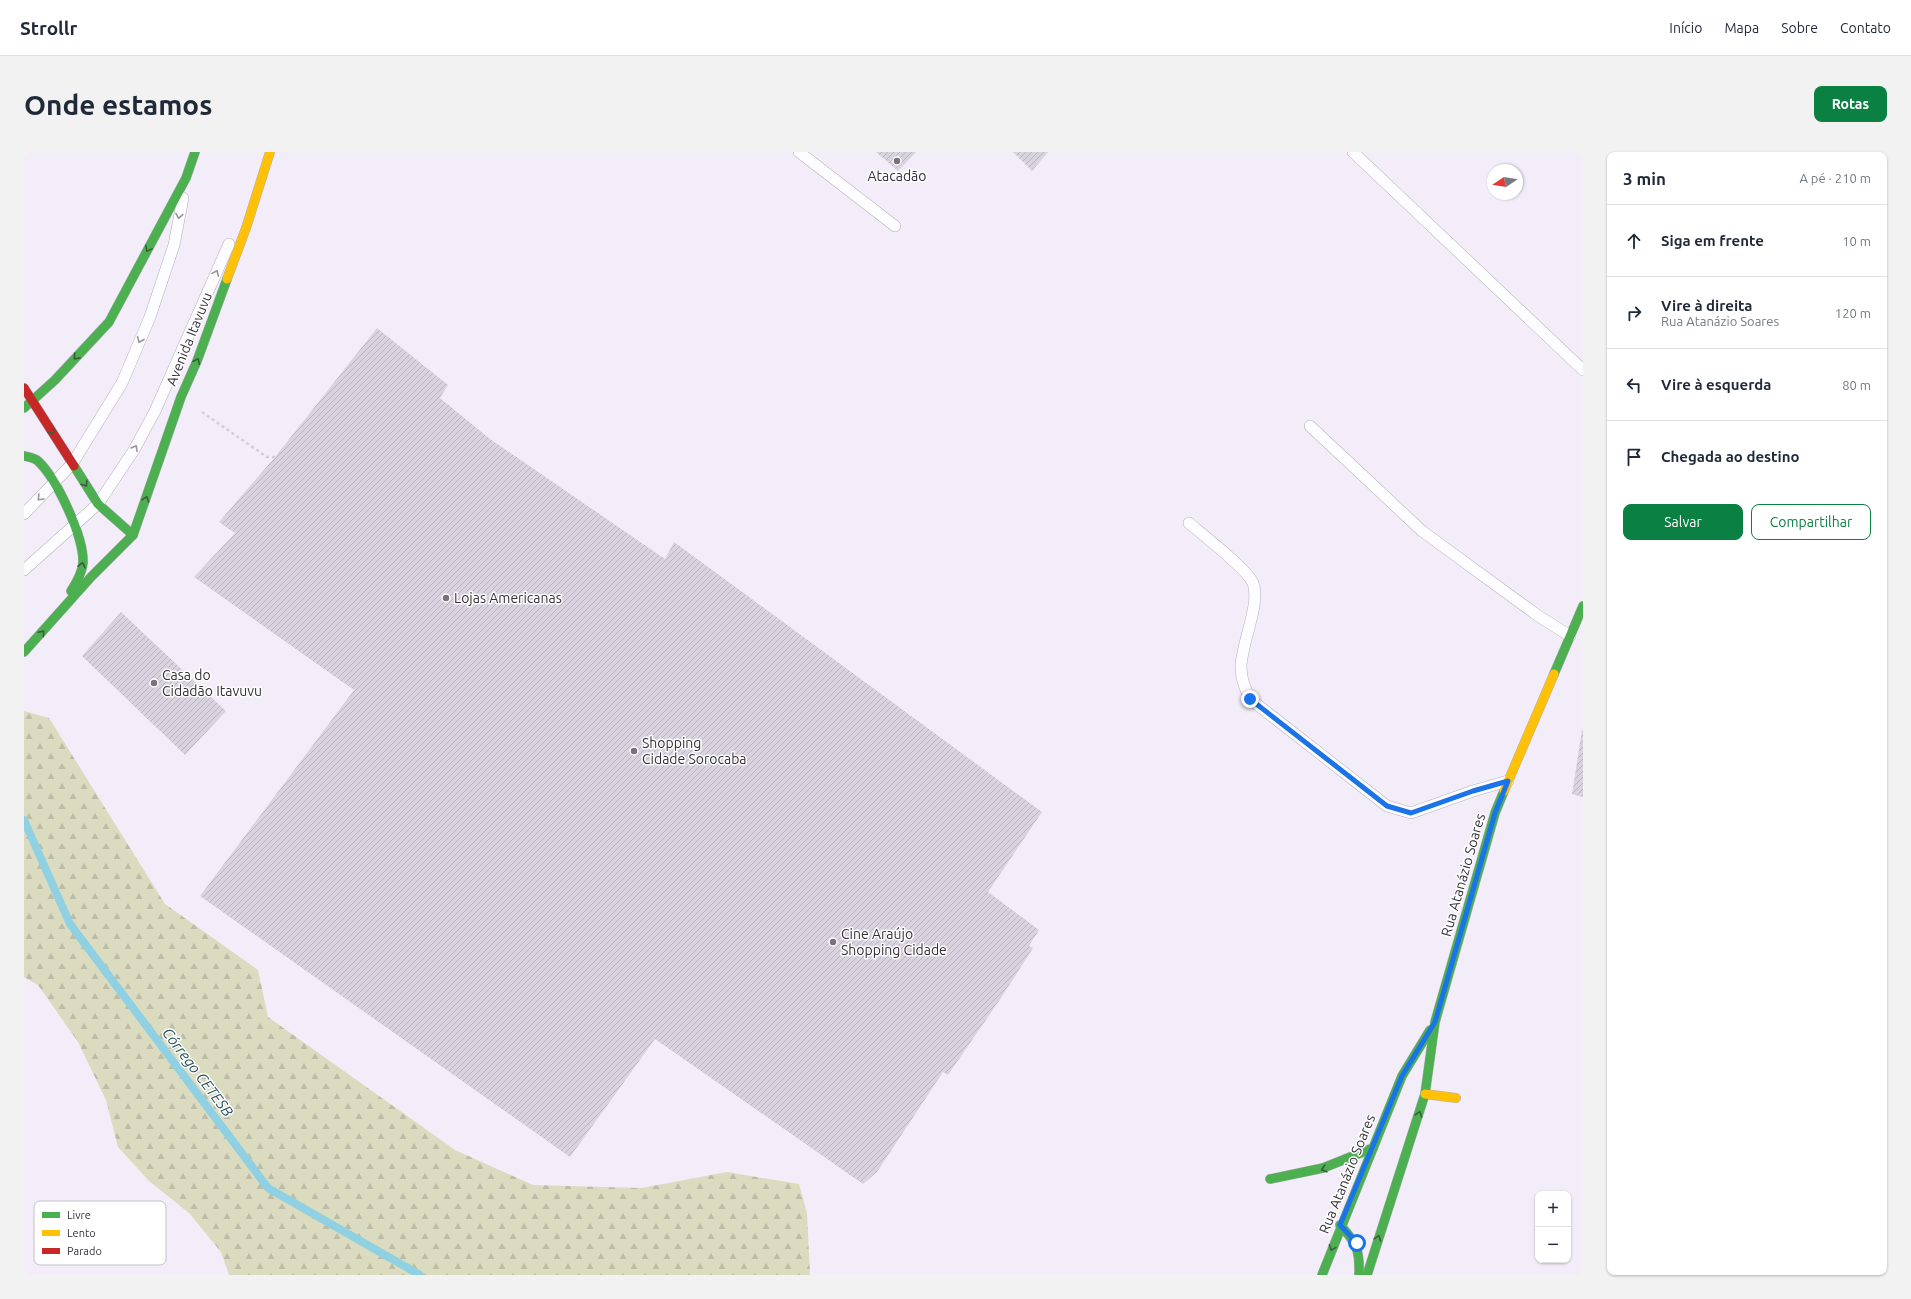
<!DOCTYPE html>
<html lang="pt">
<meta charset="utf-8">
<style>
body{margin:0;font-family:Ubuntu,sans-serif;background:#f2f2f3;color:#1f2937}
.controls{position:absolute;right:12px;bottom:12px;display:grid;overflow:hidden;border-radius:8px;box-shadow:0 1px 3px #0004}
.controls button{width:36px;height:36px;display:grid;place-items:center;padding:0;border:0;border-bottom:1px solid #e0e1e3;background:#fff;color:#1f2937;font:20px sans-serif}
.compass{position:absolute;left:1463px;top:12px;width:36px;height:36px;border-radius:50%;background:#fff;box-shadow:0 1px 3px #0004;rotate:258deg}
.stop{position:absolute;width:12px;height:12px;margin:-9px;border:3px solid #1a73e8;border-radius:50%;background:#fff}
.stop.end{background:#1a73e8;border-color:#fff;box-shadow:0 1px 4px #0008}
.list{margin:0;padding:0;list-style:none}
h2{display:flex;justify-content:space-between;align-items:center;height:52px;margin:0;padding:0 16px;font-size:17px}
h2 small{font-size:13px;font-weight:400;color:#747a83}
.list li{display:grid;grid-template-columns:26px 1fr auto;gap:12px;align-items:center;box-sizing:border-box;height:72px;padding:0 16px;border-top:1px solid #e0e1e3}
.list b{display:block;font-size:15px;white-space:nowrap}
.list p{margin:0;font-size:13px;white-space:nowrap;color:#747a83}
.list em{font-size:13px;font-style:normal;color:#747a83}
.actions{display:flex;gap:8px;padding:12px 16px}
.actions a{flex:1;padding:9px 0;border:1px solid #0b8043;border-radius:8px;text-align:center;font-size:14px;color:#0b8043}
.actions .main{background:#0b8043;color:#fff}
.icon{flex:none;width:22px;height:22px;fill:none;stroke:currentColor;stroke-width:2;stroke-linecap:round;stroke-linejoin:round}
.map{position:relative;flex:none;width:1559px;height:1123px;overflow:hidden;border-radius:8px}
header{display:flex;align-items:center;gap:24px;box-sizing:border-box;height:56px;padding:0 20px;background:#fff;border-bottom:1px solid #e0e1e3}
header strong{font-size:19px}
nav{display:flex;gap:22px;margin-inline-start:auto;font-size:14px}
.intro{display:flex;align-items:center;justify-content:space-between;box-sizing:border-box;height:96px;padding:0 24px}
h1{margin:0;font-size:28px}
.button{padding:10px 18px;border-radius:8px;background:#0b8043;color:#fff;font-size:14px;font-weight:700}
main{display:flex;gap:24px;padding:0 24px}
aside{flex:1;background:#fff;border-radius:8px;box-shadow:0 1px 3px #0004}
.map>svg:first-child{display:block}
.forest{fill:url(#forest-firs)}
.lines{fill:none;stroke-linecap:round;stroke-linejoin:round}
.stream{stroke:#8fd1e3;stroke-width:8}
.building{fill:url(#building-hatch)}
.lane-casing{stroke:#b5b0ba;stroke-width:12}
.fast-casing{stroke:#b5b0ba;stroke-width:10}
.slow-casing{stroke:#b5b0ba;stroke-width:10}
.jam-casing{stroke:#b5b0ba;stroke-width:10}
.path{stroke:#d2cfd4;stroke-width:2.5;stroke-dasharray:3 3;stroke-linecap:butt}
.lane{stroke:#fdfcfe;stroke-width:11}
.fast{stroke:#4caf50;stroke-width:9}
.slow{stroke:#ffc107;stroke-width:9}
.jam{stroke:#c62828;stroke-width:9}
.oneway{stroke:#98969c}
.oneway2{stroke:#3c5c41}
.route{stroke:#1a73e8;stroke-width:5}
.poi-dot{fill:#77727c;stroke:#fff;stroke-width:1.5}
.labels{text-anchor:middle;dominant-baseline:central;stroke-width:3;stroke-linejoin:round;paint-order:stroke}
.poi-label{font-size:14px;fill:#342f39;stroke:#fff;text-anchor:start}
.street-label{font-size:14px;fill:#342f39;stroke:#fff}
.water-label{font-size:15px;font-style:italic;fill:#29555e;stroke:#fff}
.key{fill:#fff;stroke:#c2c1c4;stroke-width:1}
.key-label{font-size:11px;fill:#342f39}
</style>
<header>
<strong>Strollr</strong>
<nav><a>Início</a><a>Mapa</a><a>Sobre</a><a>Contato</a></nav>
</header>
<div class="intro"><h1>Onde estamos</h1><a class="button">Rotas</a></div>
<main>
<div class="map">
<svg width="1559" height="1123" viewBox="0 0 1559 1123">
<defs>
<pattern id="forest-firs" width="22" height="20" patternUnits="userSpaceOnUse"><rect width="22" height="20" fill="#dbdbc0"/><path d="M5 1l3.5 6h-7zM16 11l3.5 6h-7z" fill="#bdbca6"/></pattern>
<pattern id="building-hatch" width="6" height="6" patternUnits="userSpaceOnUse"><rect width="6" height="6" fill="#d8d3de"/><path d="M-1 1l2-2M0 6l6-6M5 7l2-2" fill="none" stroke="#bab5bf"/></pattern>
</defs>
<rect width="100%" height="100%" fill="#f3edf9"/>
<!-- forest -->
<polygon class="forest" points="0,559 25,566 141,752 234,818 244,865 431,998 509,1033 618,1036 703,1020 775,1032 783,1061 786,1123 205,1123 197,1100 165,1061 125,1029 94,995 82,948 54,890 14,833 0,825"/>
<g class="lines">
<!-- stream -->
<polyline class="stream" points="0,668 46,772 244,1036 396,1123"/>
</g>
<!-- building -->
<g class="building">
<polygon points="852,0 892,0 874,19"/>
<polygon points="989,0 1024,0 1008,19"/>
<polygon points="353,176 424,233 416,246 466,287 641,407 650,390 1018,660 964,740 1015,778 1005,794 1009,796 975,849 924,923 919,920 853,1020 839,1032 631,887 546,1005 176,744 330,538 170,425 211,381 195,370 251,305"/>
<polygon points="97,460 202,559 161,603 58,504"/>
<polygon points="1558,578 1559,578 1559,645 1548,642"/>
</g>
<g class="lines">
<defs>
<g id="lane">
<polyline points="775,0 871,74"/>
<polyline points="1329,0 1559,218"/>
<polyline points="1286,274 1398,379 1513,463 1546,484"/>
<polyline points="0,362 48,312 98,231 126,165 150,93 159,46"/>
<path d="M1165 371C1178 382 1224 418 1229 431 1237 451 1217 493 1217 515 1217 527 1221 536 1226 547L1363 654 1387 661 1449 639 1484 629"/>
<polyline points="0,418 74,352 110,298 131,259 205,92"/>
</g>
<g id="fast">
<polyline points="0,256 31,228 85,170 162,26 171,0"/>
<path d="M0 304C5 305 11 306 14 309 33 327 60 385 59 411 58 421 53 430 47 439"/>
<polyline points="50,314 74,352 109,383"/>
<polyline points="0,500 67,425 109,383 157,245 173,209 203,127"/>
<polyline points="1530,522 1559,454"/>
<polyline points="1246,1027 1299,1016 1349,996"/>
<path d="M1316 1073C1333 1091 1336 1099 1335 1123"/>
<polyline points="1298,1123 1378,924 1406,878"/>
<polyline points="1343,1123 1401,942 1411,870 1471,661 1480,639"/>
</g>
<g id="slow">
<polyline points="203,127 222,76 246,0"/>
<polyline points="1480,639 1530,522"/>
<polyline points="1401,942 1432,946"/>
</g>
<polyline id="jam" points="0,236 50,314"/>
</defs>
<!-- lane casing -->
<use href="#lane" class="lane-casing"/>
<!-- fast casing -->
<use href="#fast" class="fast-casing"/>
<!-- slow casing -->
<use href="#slow" class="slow-casing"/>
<!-- jam casing -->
<use href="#jam" class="jam-casing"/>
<!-- path -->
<polyline class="path" points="178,260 243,305 251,305"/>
<!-- lane -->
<use href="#lane" class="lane"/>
<!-- fast -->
<use href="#fast" class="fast"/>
<!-- slow -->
<use href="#slow" class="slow"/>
<!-- jam -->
<use href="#jam" class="jam"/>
</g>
<!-- one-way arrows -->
<defs><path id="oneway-chevron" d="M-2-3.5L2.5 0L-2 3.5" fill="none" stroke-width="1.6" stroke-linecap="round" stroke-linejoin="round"/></defs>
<g class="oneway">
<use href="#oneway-chevron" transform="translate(155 64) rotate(100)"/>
<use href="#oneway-chevron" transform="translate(192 121) rotate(-66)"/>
<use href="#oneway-chevron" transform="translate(116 188) rotate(113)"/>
<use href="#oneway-chevron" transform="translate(111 296) rotate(-60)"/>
<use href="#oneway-chevron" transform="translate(16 346) rotate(135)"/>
</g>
<g class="oneway2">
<use href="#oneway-chevron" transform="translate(124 97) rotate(118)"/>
<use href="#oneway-chevron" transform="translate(52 205) rotate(132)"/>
<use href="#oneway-chevron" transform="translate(173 209) rotate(-67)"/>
<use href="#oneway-chevron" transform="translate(28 280) rotate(58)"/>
<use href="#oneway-chevron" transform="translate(61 332) rotate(57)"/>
<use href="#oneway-chevron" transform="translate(122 347) rotate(-71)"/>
<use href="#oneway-chevron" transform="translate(58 413) rotate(-78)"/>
<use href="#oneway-chevron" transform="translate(18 481) rotate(-49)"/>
<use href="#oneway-chevron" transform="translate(1395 962) rotate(-72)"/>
<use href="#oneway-chevron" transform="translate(1300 1017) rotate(164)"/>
<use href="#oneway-chevron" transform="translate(1354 1086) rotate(-72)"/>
<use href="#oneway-chevron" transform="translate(1308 1096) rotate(111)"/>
</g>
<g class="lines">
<!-- route -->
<polyline class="route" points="1226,547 1363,654 1387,661 1449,639 1484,629 1471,661 1411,870 1378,924 1316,1073 1333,1091"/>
</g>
<!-- markers -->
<g class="poi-dot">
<circle cx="873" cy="9" r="4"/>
<circle cx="422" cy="446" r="4"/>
<circle cx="130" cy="531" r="4"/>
<circle cx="610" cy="599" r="4"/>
<circle cx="809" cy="790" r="4"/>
</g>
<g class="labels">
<!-- poi labels -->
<g class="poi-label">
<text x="873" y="24" text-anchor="middle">Atacadão</text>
<text x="430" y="446">Lojas Americanas</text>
<text x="138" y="523">Casa do<tspan x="138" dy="16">Cidadão Itavuvu</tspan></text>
<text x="618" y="591">Shopping<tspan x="618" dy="16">Cidade Sorocaba</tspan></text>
<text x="817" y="782">Cine Araújo<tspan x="817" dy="16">Shopping Cidade</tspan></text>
</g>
<!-- street labels -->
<g class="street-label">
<text transform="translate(165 187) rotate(-68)">Avenida Itavuvu</text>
<text transform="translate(1439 723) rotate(-74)">Rua Atanázio Soares</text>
<text transform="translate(1323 1022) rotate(-68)">Rua Atanázio Soares</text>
</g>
<!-- water labels -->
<g class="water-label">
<text transform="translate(174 920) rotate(53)">Córrego CETESB</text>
</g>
</g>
<!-- legend -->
<rect x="10" y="1049" width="132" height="64" rx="6" class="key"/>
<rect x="18" y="1060" width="18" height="6" fill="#4caf50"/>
<rect x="18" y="1078" width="18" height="6" fill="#ffc107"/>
<rect x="18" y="1096" width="18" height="6" fill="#c62828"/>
<g class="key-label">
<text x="43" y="1067">Livre</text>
<text x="43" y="1085">Lento</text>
<text x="43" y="1103">Parado</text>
</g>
</svg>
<div class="controls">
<button>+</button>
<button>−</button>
</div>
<svg class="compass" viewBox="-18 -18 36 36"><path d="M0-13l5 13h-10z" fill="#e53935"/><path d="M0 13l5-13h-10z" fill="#747a83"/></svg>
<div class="stop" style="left:1333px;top:1091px"></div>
<div class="stop end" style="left:1226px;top:547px"></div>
</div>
<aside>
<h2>3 min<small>A pé · 210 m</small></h2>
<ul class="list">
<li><svg class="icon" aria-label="ahead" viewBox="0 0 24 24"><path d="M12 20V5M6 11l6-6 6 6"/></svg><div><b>Siga em frente</b></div><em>10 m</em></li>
<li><svg class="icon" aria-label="right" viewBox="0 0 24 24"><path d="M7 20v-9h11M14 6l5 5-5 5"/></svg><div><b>Vire à direita</b><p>Rua Atanázio Soares</p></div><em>120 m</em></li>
<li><svg class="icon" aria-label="left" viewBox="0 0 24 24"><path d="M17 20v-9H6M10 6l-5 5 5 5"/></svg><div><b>Vire à esquerda</b></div><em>80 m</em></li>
<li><svg class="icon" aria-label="arrive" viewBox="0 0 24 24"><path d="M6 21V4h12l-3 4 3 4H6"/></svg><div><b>Chegada ao destino</b></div></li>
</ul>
<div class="actions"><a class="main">Salvar</a><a>Compartilhar</a></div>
</aside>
</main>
